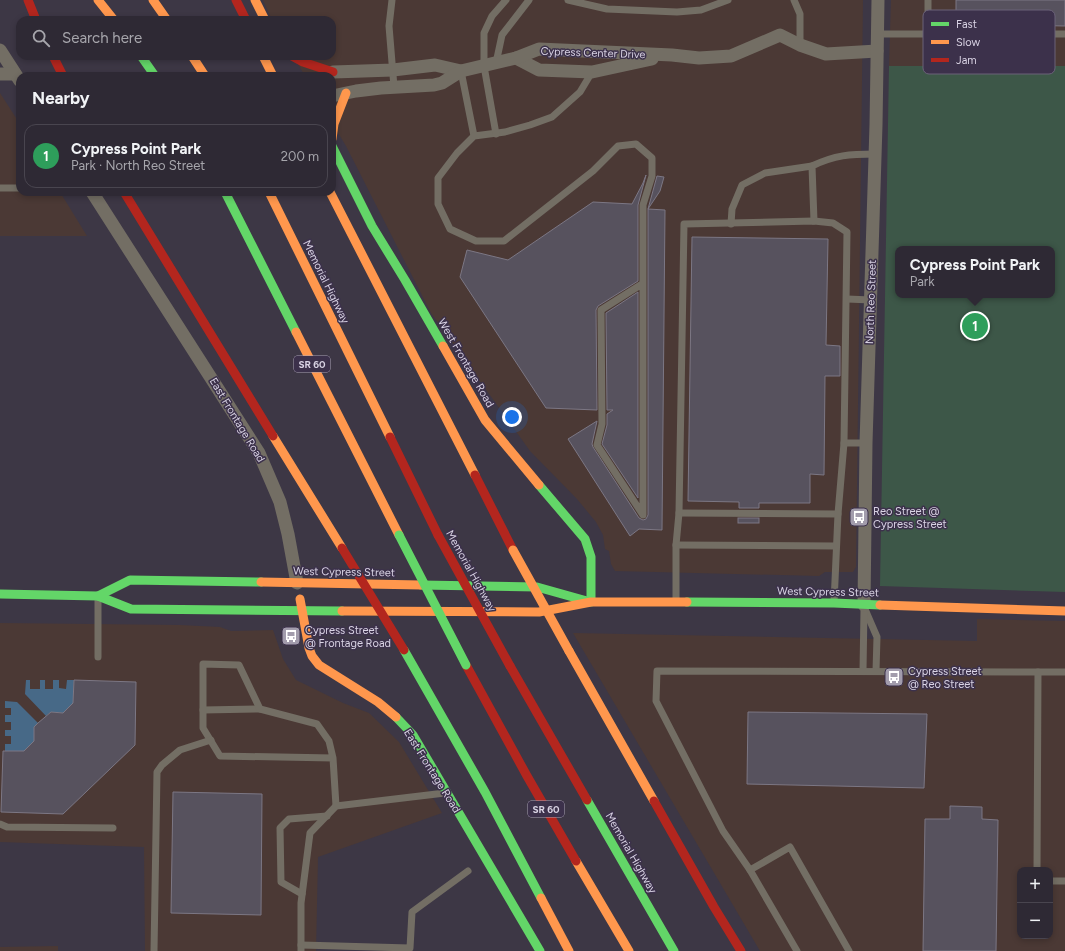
<!DOCTYPE html>
<meta charset="utf-8">
<style>
body{margin:0;font-family:Figtree,sans-serif;background:#3a3540;color:#f1f3f6}
.controls{position:absolute;right:12px;bottom:12px;display:grid;overflow:hidden;border-radius:8px;box-shadow:0 2px 6px #0003}
.controls button{width:36px;height:36px;display:grid;place-items:center;padding:0;border:0;border-bottom:1px solid #49454f;background:#2e2934;color:#f1f3f6;font:20px sans-serif}
.you{position:absolute;left:512px;top:417px;width:14px;height:14px;margin:-10px;border:3px solid #fff;border-radius:50%;background:#1a73e8;box-shadow:0 0 0 6px #1a73e833}
.badge{display:grid;place-items:center;width:26px;height:26px;border-radius:50%;background:#a29cac;color:#fff;font-size:13px;font-weight:700}
.pin{position:absolute;translate:-50% -50%;border:2px solid #fff;box-shadow:0 1px 4px #0006}
.popup{position:absolute;left:895px;top:246px;width:160px;height:52px;box-sizing:border-box;display:grid;place-content:center;border-radius:8px;background:#2e2934;filter:drop-shadow(0 1px 3px #0005);font-size:13px;white-space:nowrap;color:#a7a6ac}
.popup b{font-size:15px;color:#f1f3f6}
.popup::after{content:'';position:absolute;left:50%;top:100%;margin-left:-8px;border:8px solid transparent;border-top-color:#2e2934}
.list{margin:0;padding:0;list-style:none}
h2{display:flex;justify-content:space-between;align-items:center;height:52px;margin:0;padding:0 16px;font-size:17px}
h2 small{font-size:13px;font-weight:400;color:#a7a6ac}
.list li{display:grid;grid-template-columns:26px 1fr auto;gap:12px;align-items:center;box-sizing:border-box;height:64px;margin:0 8px 8px;padding:0 8px;border:1px solid #49454f;border-radius:12px}
.list b{display:block;font-size:15px;white-space:nowrap}
.list p{margin:0;font-size:13px;white-space:nowrap;color:#a7a6ac}
.list em{font-size:13px;font-style:normal;color:#a7a6ac}
.icon{flex:none;width:22px;height:22px;fill:none;stroke:currentColor;stroke-width:2;stroke-linecap:round;stroke-linejoin:round}
.map{position:relative;flex:none;width:1065px;height:951px;overflow:hidden}
.search{position:absolute;background:#2e2934;box-shadow:0 2px 6px #0003;left:16px;top:16px;width:320px;height:44px;display:flex;align-items:center;gap:10px;box-sizing:border-box;padding:0 14px;border-radius:12px;color:#a7a6ac;font-size:15px}
.panel{position:absolute;background:#2e2934;box-shadow:0 2px 6px #0003;left:16px;top:72px;width:320px;height:124px;border-radius:12px}
.map>svg:first-child{display:block}
.commercial{fill:#4b3935;fill-rule:evenodd}
.green{fill:#3d5748;fill-rule:evenodd}
.water{fill:#476987}
.building{fill:#57525e;stroke:#7c7784}
.lines{fill:none;stroke-linecap:round;stroke-linejoin:round}
.lane{stroke:#736e64;stroke-width:7}
.street{stroke:#736e64;stroke-width:13}
.fast{stroke:#63d668;stroke-width:9}
.slow{stroke:#ff974d;stroke-width:9}
.jam{stroke:#b3261e;stroke-width:9}
.fast-bridge{stroke:#63d668;stroke-width:9}
.slow-bridge{stroke:#ff974d;stroke-width:9}
.jam-bridge{stroke:#b3261e;stroke-width:9}
.labels{text-anchor:middle;dominant-baseline:central;stroke-width:3;stroke-linejoin:round;paint-order:stroke}
.shield{fill:#3c314b;stroke:#aaa2b6;stroke-width:1}
.shield-label{font-size:10px;font-weight:bold;fill:#d9d3e4}
.street-label{font-size:11px;fill:#d9d3e4;stroke:#3c314b}
.poi-label{font-size:11px;fill:#d9d3e4;stroke:#3c314b;text-anchor:start}
.key{fill:#3c314b;stroke:#6b6279;stroke-width:1}
.key-label{font-size:11px;fill:#d9d3e4}
</style>
<div class="map">
<svg width="1065" height="951" viewBox="0 0 1065 951">
<rect width="100%" height="100%" fill="#3d3745"/>
<!-- commercial -->
<g class="commercial">
<polygon points="263,0 863,0 856,567 853,572 825,572 819,576 615,571 611,564 609,551 605,549 603,535 596,522 577,499 530,451 431,313 346,146 332,123 332,76 305,76 293,56 332,56 332,20 272,20"/>
<polygon points="891,0 1065,0 1065,66 889,66"/>
<polygon points="0,93 20,124 20,192 60,192 87,236 0,236"/>
<path d="M977 619 1065 621V951H760L573 633 977 641ZM1020 870H1050V936H1020Z"/>
<polygon points="0,623 180,625 220,627 231,631 273,630 283,659 296,680 343,703 369,713 399,742 442,813 318,857 316,951 145,951 144,847 0,842"/>
<polygon points="58,946 58,951 0,951 0,947"/>
</g>
<!-- green -->
<path class="green" d="M889 66H1065V592L880 586ZM898 249H1052V295H898Z"/>
<!-- water -->
<g class="water">
<polygon points="26,680 30,680 30,689 40,689 40,680 45,680 45,689 53,689 53,680 59,680 59,688 66,689 67,680 74,680 73,703 63,713 51,712 46,716 25,694"/>
<polygon points="5,701 17,702 38,723 34,741 24,751 5,751 5,744 11,744 11,736 5,736 5,730 11,730 11,722 5,722 5,715 11,715 11,708 5,708"/>
</g>
<!-- building -->
<g class="building">
<polygon points="956,0 1065,0 1065,26 1017,25 1017,23 976,22 976,17 956,15"/>
<polygon points="646,175 638,205 638,281 598,306 596,310 597,410 546,408 460,277 467,250 508,260 593,202 632,204 643,183"/>
<polygon points="657,176 664,177 660,191 648,209"/>
<polygon points="648,209 665,210 662,530 639,529 630,536 568,439 597,421 592,444 593,447 639,518 643,520 646,519 648,515"/>
<polygon points="692,237 828,239 826,345 840,346 840,376 825,376 824,475 810,474 810,503 759,503 759,508 739,508 739,502 688,501"/>
<polygon points="638,292 638,498 602,444 607,425 607,414 613,410 607,410 606,313"/>
<rect x="738" y="518" width="21" height="5"/>
<polygon points="74,680 136,682 135,745 63,814 1,812 3,751 24,751 34,741 34,727 38,723 51,712 63,713 73,703"/>
<polygon points="748,712 927,714 924,788 747,784"/>
<polygon points="173,792 262,794 261,915 171,913"/>
<polygon points="950,806 982,807 982,819 998,820 996,951 923,951 925,819 950,819"/>
</g>
<g class="lines">
<!-- lane -->
<g class="lane">
<polyline points="392,0 389,26 394,87"/>
<polyline points="568,0 607,9 677,12 701,10 728,0"/>
<polyline points="794,0 800,14 800,45"/>
<polyline points="877,34 1065,34"/>
<polyline points="928,34 928,0"/>
<polyline points="496,63 502,35 529,0"/>
<polyline points="461,71 474,136"/>
<polyline points="592,72 580,92 552,117 530,125 505,132 474,136 457,153 438,178 438,204 450,229 476,241 504,241 593,171 618,146 636,144 652,158 652,176 643,205 643,515 597,445 602,424 601,310 642,284"/>
<polyline points="496,134 484,66 484,33 492,16 506,0"/>
<polyline points="0,188 20,188"/>
<path d="M814 221 812 166C835 155 850 154 875 154"/>
<polyline points="731,224 732,209 742,185 765,173 812,166"/>
<polyline points="847,299 871,300"/>
<polyline points="844,443 866,443"/>
<polyline points="679,513 838,514"/>
<polyline points="676,545 836,546"/>
<polyline points="676,602 676,545 679,513 684,224 814,221 833,223 847,232 844,443 838,514 834,603"/>
<polyline points="864,607 877,637 876,671"/>
<polyline points="98,657 98,598"/>
<polyline points="863,671 864,610"/>
<polyline points="203,710 260,709"/>
<polyline points="333,758 220,756 203,728 203,664 239,665 260,709 317,724 329,741 333,758 336,806"/>
<polyline points="0,824 7,827 113,828"/>
<polyline points="750,870 790,847 849,951"/>
<polyline points="1037,870 1038,672"/>
<polyline points="1050,881 1065,881"/>
<polyline points="302,894 281,882 280,828 289,819 327,816"/>
<polyline points="301,945 410,948 412,912 468,871"/>
<polyline points="154,951 157,772 162,765 180,750 211,740"/>
<polyline points="301,951 301,903 310,833 336,806 445,793"/>
<polyline points="797,951 750,870 723,831 656,701 657,671 1065,672"/>
</g>
<!-- street -->
<g class="street">
<polyline points="0,50 20,81"/>
<polyline points="516,58 539,70 592,72 652,59"/>
<polyline points="0,74 15,74"/>
<polyline points="327,75 333,72 393,70 435,65 461,71"/>
<polyline points="332,96 356,91 381,88 434,85 442,83 461,71 516,58 539,49 672,55 699,58 731,56 780,35 800,45 826,54 877,51"/>
<polyline points="92,192 259,453 280,502 288,534 297,583"/>
<polyline points="864,605 866,443 876,125 878,0"/>
</g>
<!-- fast -->
<g class="fast">
<polyline points="141,56 155,76"/>
<polyline points="332,146 372,226 405,280 443,346"/>
<polyline points="225,192 296,332"/>
<polyline points="539,485 585,539 591,557 591,602"/>
<polyline points="421,585 537,587 587,601"/>
<polyline points="0,594 98,596 131,609 342,611"/>
<polyline points="98,596 130,580 261,582"/>
<polyline points="687,602 834,603 880,605"/>
<polyline points="404,650 485,792 541,898"/>
<polyline points="396,717 413,735 540,951"/>
<polyline points="587,800 674,951"/>
</g>
<!-- slow -->
<g class="slow">
<polyline points="98,0 114,20"/>
<polyline points="153,0 167,20"/>
<polyline points="255,0 265,20"/>
<polyline points="192,56 205,76"/>
<polyline points="263,56 273,76"/>
<polyline points="332,139 334,124 346,93"/>
<polyline points="269,192 390,437"/>
<polyline points="330,192 475,475"/>
<polyline points="296,332 399,535"/>
<polyline points="443,346 485,420 539,485"/>
<polyline points="273,436 342,548"/>
<polyline points="261,582 421,585"/>
<polyline points="300,599 309,648 312,656 319,665 378,702 396,717"/>
<polyline points="880,605 1065,611"/>
<polyline points="342,611 539,612 591,602 687,602"/>
<polyline points="569,651 654,801"/>
<polyline points="576,861 629,951"/>
<polyline points="541,898 569,951"/>
</g>
<!-- jam -->
<g class="jam">
<polyline points="28,0 36,20"/>
<polyline points="236,0 246,20"/>
<polyline points="53,56 63,76"/>
<polyline points="292,56 303,62 333,72"/>
<polyline points="124,192 273,436"/>
<polyline points="390,437 438,535"/>
<polyline points="475,475 513,550"/>
<polyline points="466,665 527,776 576,861"/>
<polyline points="510,666 587,800"/>
<polyline points="654,801 714,907 741,951"/>
</g>
<!-- fast-bridge -->
<polyline class="fast-bridge" points="399,535 466,665"/>
<!-- slow-bridge -->
<polyline class="slow-bridge" points="513,550 569,651"/>
<!-- jam-bridge -->
<g class="jam-bridge">
<polyline points="438,535 510,666"/>
<polyline points="342,548 404,650"/>
</g>
</g>
<!-- icons -->
<defs>
<symbol id="bus-square" viewBox="-11 -11 22 22"><rect x="-9" y="-9" width="18" height="18" rx="4" fill="#a29cac" stroke="#3c314b"/><path d="M-5-6H5V4H4V6H2V4H-2V6H-4V4H-5ZM-3.5-4V0h7V-4ZM-3.5 1.2v1.5H-2V1.2ZM2 1.2v1.5H3.5V1.2Z" fill="#fff"/></symbol>
</defs>
<g fill-rule="evenodd">
<use href="#bus-square" x="848" y="506" width="22" height="22"/>
<use href="#bus-square" x="280" y="625" width="22" height="22"/>
<use href="#bus-square" x="883" y="666" width="22" height="22"/>
</g>
<g class="labels">
<!-- shield labels -->
<g class="shield">
<rect x="294" y="356" width="36" height="16" rx="3"/>
<rect x="528" y="801" width="36" height="16" rx="3"/>
</g>
<g class="shield-label">
<text x="312" y="364">SR 60</text>
<text x="546" y="809">SR 60</text>
</g>
<!-- street labels -->
<g class="street-label">
<text transform="translate(593 53) rotate(2)">Cypress Center Drive</text>
<text transform="translate(326 282) rotate(64)">Memorial Highway</text>
<text transform="translate(871 302) rotate(-88)">North Reo Street</text>
<text transform="translate(466 363) rotate(60)">West Frontage Road</text>
<text transform="translate(237 420) rotate(59)">East Frontage Road</text>
<text transform="translate(471 571) rotate(61)">Memorial Highway</text>
<text transform="translate(344 572) rotate(1)">West Cypress Street</text>
<text transform="translate(828 592) rotate(1)">West Cypress Street</text>
<text transform="translate(432 771) rotate(58)">East Frontage Road</text>
<text transform="translate(631 853) rotate(60)">Memorial Highway</text>
</g>
<!-- poi labels -->
<g class="poi-label">
<text x="873" y="511">Reo Street @<tspan x="873" dy="13">Cypress Street</tspan></text>
<text x="305" y="630">Cypress Street<tspan x="305" dy="13">@ Frontage Road</tspan></text>
<text x="908" y="671">Cypress Street<tspan x="908" dy="13">@ Reo Street</tspan></text>
</g>
</g>
<!-- legend -->
<rect x="923" y="10" width="132" height="64" rx="6" class="key"/>
<rect x="931" y="22" width="18" height="4" fill="#63d668"/>
<rect x="931" y="40" width="18" height="4" fill="#ff974d"/>
<rect x="931" y="58" width="18" height="4" fill="#b3261e"/>
<g class="key-label">
<text x="956" y="28">Fast</text>
<text x="956" y="46">Slow</text>
<text x="956" y="64">Jam</text>
</g>
</svg>
<div class="controls">
<button>+</button>
<button>−</button>
</div>
<div class="you"></div>
<div class="pin badge" style="left:975px;top:326px;background:#2e9e5b">1</div>
<div class="popup"><b>Cypress Point Park</b>Park</div>
<div class="search"><svg class="icon" aria-label="search" viewBox="0 0 24 24"><circle cx="10" cy="10" r="6"/><path d="M15 15l6 6"/></svg>Search here</div>
<section class="panel">
<h2>Nearby<small></small></h2>
<ul class="list">
<li><span class="badge" style="background:#2e9e5b">1</span><div><b>Cypress Point Park</b><p>Park · North Reo Street</p></div><em>200 m</em></li>
</ul>
</section>
</div>
